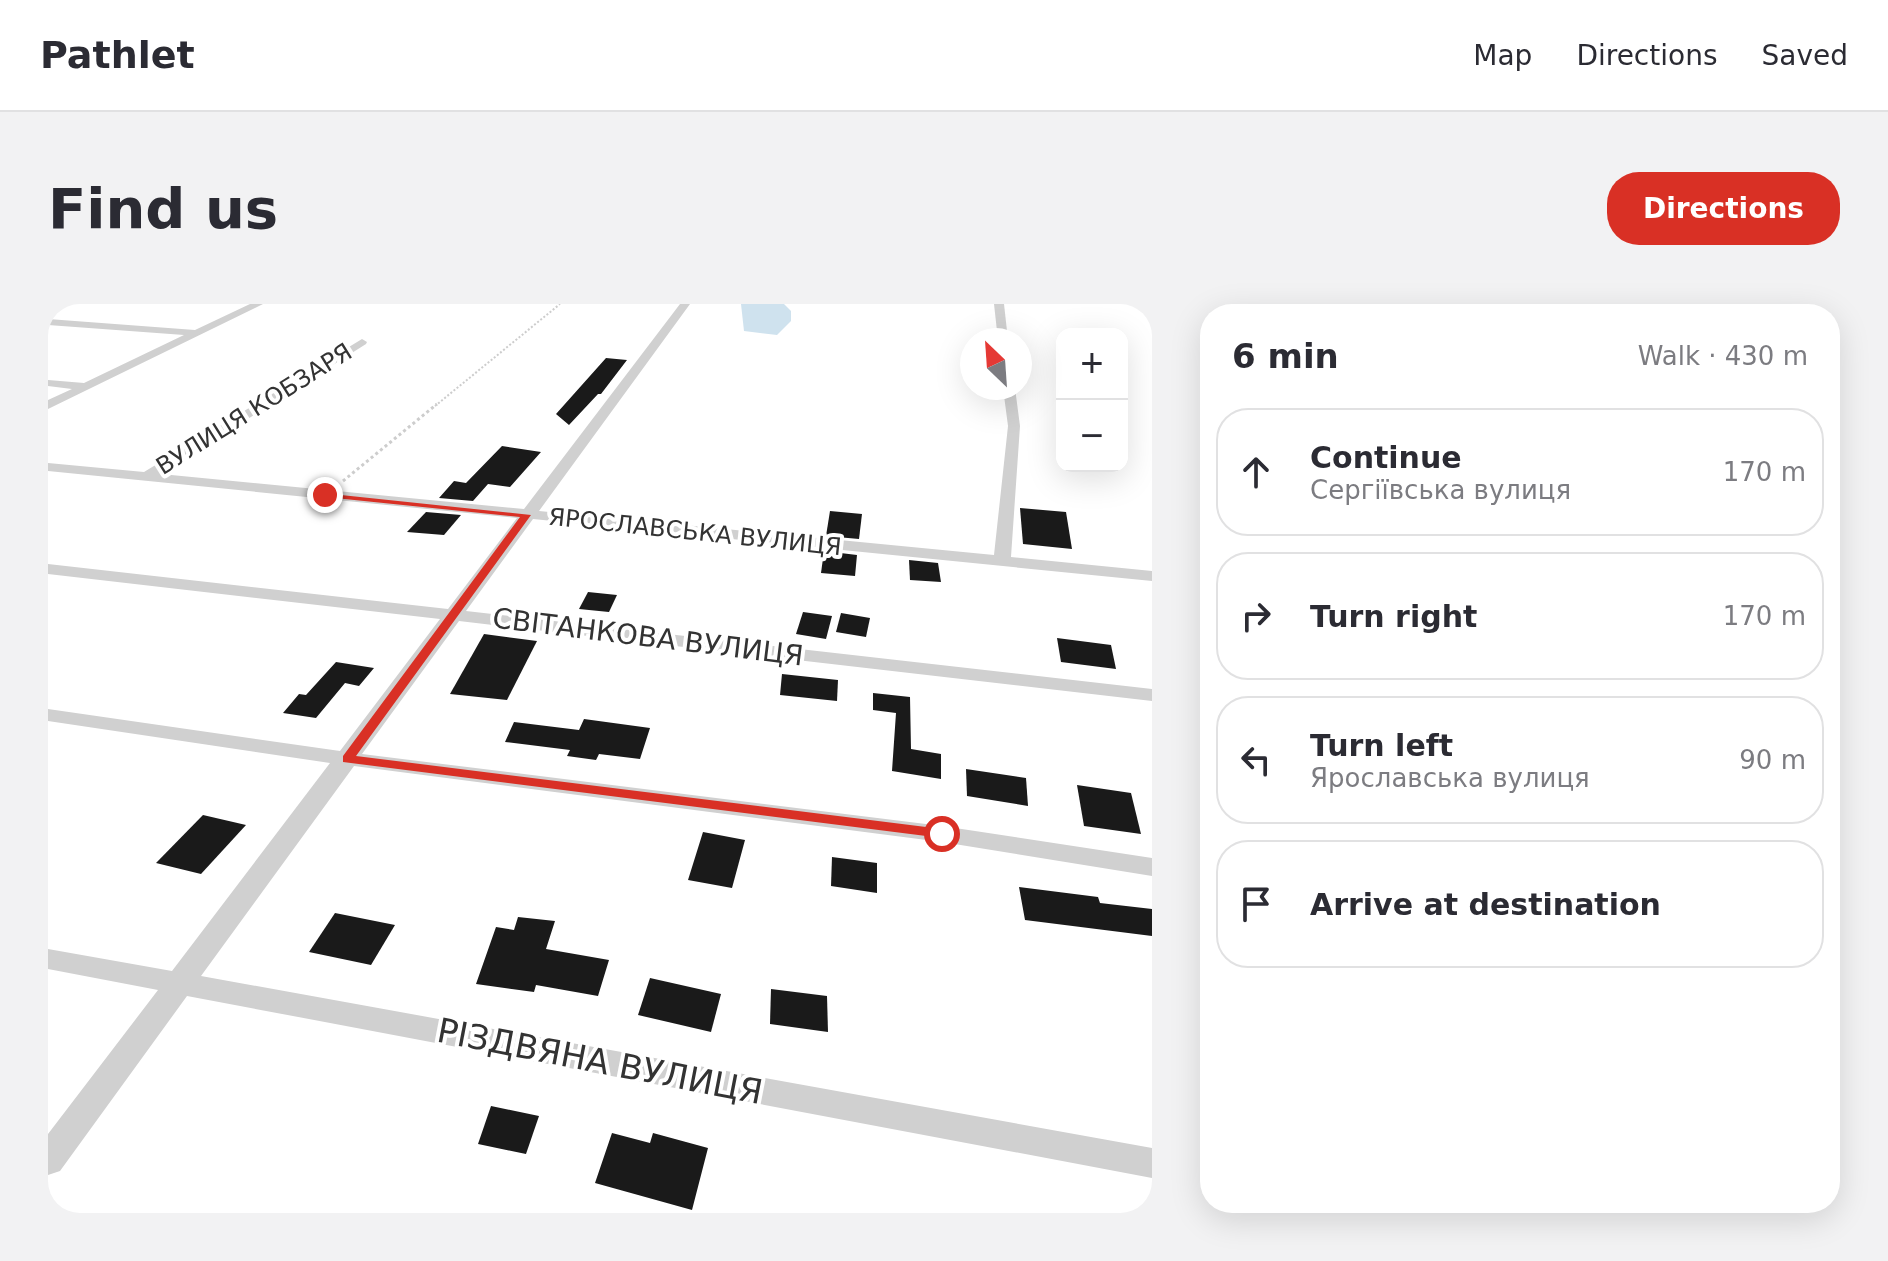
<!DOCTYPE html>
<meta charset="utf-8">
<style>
body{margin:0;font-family:"DejaVu Sans",sans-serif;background:#f2f2f3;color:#2b2b33}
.controls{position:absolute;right:24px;top:24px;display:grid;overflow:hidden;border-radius:16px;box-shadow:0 8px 32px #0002}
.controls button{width:72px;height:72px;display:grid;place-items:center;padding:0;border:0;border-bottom:2px solid #e1e1e2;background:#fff;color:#2b2b33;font:40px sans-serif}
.compass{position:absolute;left:912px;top:24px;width:72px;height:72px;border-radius:50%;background:#fff;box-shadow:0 8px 32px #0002;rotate:335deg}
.stop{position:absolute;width:24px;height:24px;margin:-18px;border:6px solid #d93025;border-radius:50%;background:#fff}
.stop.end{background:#d93025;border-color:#fff;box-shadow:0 2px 8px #0008}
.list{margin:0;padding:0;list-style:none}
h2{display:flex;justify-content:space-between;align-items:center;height:104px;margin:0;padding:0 32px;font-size:34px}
h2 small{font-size:26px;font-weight:400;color:#7c7c81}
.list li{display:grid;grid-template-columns:52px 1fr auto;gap:24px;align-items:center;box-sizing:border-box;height:128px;margin:0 16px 16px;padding:0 16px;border:2px solid #e1e1e2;border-radius:32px}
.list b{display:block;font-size:30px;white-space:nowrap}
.list p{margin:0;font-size:26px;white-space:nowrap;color:#7c7c81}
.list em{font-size:26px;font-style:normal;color:#7c7c81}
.icon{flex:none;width:44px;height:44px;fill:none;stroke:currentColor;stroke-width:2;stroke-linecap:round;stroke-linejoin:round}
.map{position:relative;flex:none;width:1104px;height:909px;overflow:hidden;border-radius:32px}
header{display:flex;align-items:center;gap:48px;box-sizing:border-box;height:112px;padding:0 40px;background:#fff;border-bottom:2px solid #e1e1e2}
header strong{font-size:38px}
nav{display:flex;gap:44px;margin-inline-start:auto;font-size:28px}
.intro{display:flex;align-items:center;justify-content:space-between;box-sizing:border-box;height:192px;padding:0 48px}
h1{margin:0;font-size:56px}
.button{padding:20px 36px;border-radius:32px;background:#d93025;color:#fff;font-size:28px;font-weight:700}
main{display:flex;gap:48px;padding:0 48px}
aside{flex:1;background:#fff;border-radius:32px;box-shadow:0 8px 32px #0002}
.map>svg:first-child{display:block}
.water{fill:#cfe2ee}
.building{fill:#1a1a1a}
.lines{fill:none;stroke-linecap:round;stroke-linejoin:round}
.path-far1{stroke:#cdcdcd;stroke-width:2;stroke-dasharray:2 2;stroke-linecap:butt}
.path{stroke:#cdcdcd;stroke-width:3;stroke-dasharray:3 3;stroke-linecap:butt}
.minor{fill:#d0d0d0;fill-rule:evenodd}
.route{fill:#d93025}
.labels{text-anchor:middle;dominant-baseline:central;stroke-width:8;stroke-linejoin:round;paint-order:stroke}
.far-street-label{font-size:24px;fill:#333;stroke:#fff}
.street-label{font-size:28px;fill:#333;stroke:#fff}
.near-street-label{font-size:34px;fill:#333;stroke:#fff}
</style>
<header>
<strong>Pathlet</strong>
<nav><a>Map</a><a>Directions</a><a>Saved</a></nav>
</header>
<div class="intro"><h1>Find us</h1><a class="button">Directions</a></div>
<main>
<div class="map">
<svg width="1104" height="909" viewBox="0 0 1104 909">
<rect width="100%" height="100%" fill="#fff"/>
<!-- water -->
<polygon class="water" points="693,0 736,0 743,7 743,17 729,31 696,27"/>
<!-- building -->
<g class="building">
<polygon points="558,54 579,56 553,90 550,90 521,121 508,110"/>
<polygon points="454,142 493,148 462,183 440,180 425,197 391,194 406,177 418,179"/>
<polygon points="972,204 1018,208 1024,245 975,240"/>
<polygon points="782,207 814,210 811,235 778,232"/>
<polygon points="378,208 413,211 396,231 359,228"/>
<polygon points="776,247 809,251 807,272 773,269"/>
<polygon points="861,256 890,259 893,278 862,276"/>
<polygon points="540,288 569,291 561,308 531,305"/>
<polygon points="755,308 784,312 778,335 748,330"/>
<polygon points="793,309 822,314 818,333 788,328"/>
<polygon points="436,330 489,337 459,396 402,390"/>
<polygon points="1009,334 1063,341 1068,365 1013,358"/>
<polygon points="288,358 326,364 311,382 297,379 268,414 235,409 251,390 258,391"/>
<polygon points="734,370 790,376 789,397 732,391"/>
<polygon points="825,389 862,393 863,445 893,450 893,475 844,467 848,409 825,406"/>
<polygon points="536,415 602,424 592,455 551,450 548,456 519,452 522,446 457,438 466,418 531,426"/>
<polygon points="918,465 978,474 980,502 919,492"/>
<polygon points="1029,481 1083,489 1093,530 1036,522"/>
<polygon points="155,511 198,521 153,570 108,559"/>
<polygon points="655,528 697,536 684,584 640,576"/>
<polygon points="784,553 829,559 829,589 783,582"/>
<polygon points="971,583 1050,593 1052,599 1104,605 1104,632 977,616"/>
<polygon points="287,609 347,621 323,661 261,648"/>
<polygon points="470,613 507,617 498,645 561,656 550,692 488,681 486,688 428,680 448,623 466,626"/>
<polygon points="602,674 673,690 663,728 590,711"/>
<polygon points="723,685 779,692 780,728 722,720"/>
<polygon points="443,802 491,812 478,850 430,840"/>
<polygon points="564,829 602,839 605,829 660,844 644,906 547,879"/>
</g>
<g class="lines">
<!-- path-far1 -->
<polyline class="path-far1" points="387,102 512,0"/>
<!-- path -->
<polyline class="path" points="295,177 389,100"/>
<!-- minor -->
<g class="minor">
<polygon points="202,0 215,0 0,105 0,96 24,85 0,82 0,76 36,79 136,31 0,21 0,15 147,26"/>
<polygon points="632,0 642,0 491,207 946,251 960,122 955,84 967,84 972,122 963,253 1104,267 1104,277 485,215 418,307 1104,385 1104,397 411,317 314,450 894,522 1104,554 1104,572 894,538 306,462 153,672 1104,844 1104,874 139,692 12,867 0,871 0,830 110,686 0,665 0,645 124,667 282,459 0,417 0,405 292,447 392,315 0,270 0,260 400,305 469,214 0,167 0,159 96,168 314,35 319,38 318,40 113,170 476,205"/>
<polygon points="946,0 956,0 960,36 950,36"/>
</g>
</g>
<!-- route -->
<polygon class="route" points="274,189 483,211 308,452 894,525 901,530 894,534 295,458 295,452 472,213 277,193"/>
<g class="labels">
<!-- far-street labels -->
<g class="far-street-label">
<text transform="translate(206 105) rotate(-32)">ВУЛИЦЯ КОБЗАРЯ</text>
<text transform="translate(647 228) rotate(6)">ЯРОСЛАВСЬКА ВУЛИЦЯ</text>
</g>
<!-- street labels -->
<g class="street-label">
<text transform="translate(600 333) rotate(7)">СВІТАНКОВА ВУЛИЦЯ</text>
</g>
<!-- near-street labels -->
<g class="near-street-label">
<text transform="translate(552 757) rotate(11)">РІЗДВЯНА ВУЛИЦЯ</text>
</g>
</g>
</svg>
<div class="controls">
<button>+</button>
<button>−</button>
</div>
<svg class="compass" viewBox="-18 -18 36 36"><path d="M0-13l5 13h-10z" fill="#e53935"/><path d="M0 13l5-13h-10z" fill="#7c7c81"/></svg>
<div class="stop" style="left:894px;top:530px"></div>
<div class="stop end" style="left:277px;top:191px"></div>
</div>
<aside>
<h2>6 min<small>Walk · 430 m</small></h2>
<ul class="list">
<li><svg class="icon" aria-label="ahead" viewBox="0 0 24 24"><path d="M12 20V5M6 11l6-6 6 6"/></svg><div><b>Continue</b><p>Сергіївська вулиця</p></div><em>170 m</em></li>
<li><svg class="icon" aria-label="right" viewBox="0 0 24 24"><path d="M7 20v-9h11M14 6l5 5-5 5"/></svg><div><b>Turn right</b></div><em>170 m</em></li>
<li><svg class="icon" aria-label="left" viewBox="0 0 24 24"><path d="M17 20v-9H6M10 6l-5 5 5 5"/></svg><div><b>Turn left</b><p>Ярославська вулиця</p></div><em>90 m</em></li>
<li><svg class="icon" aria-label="arrive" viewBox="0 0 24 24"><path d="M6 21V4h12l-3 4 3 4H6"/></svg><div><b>Arrive at destination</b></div></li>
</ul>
</aside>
</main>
